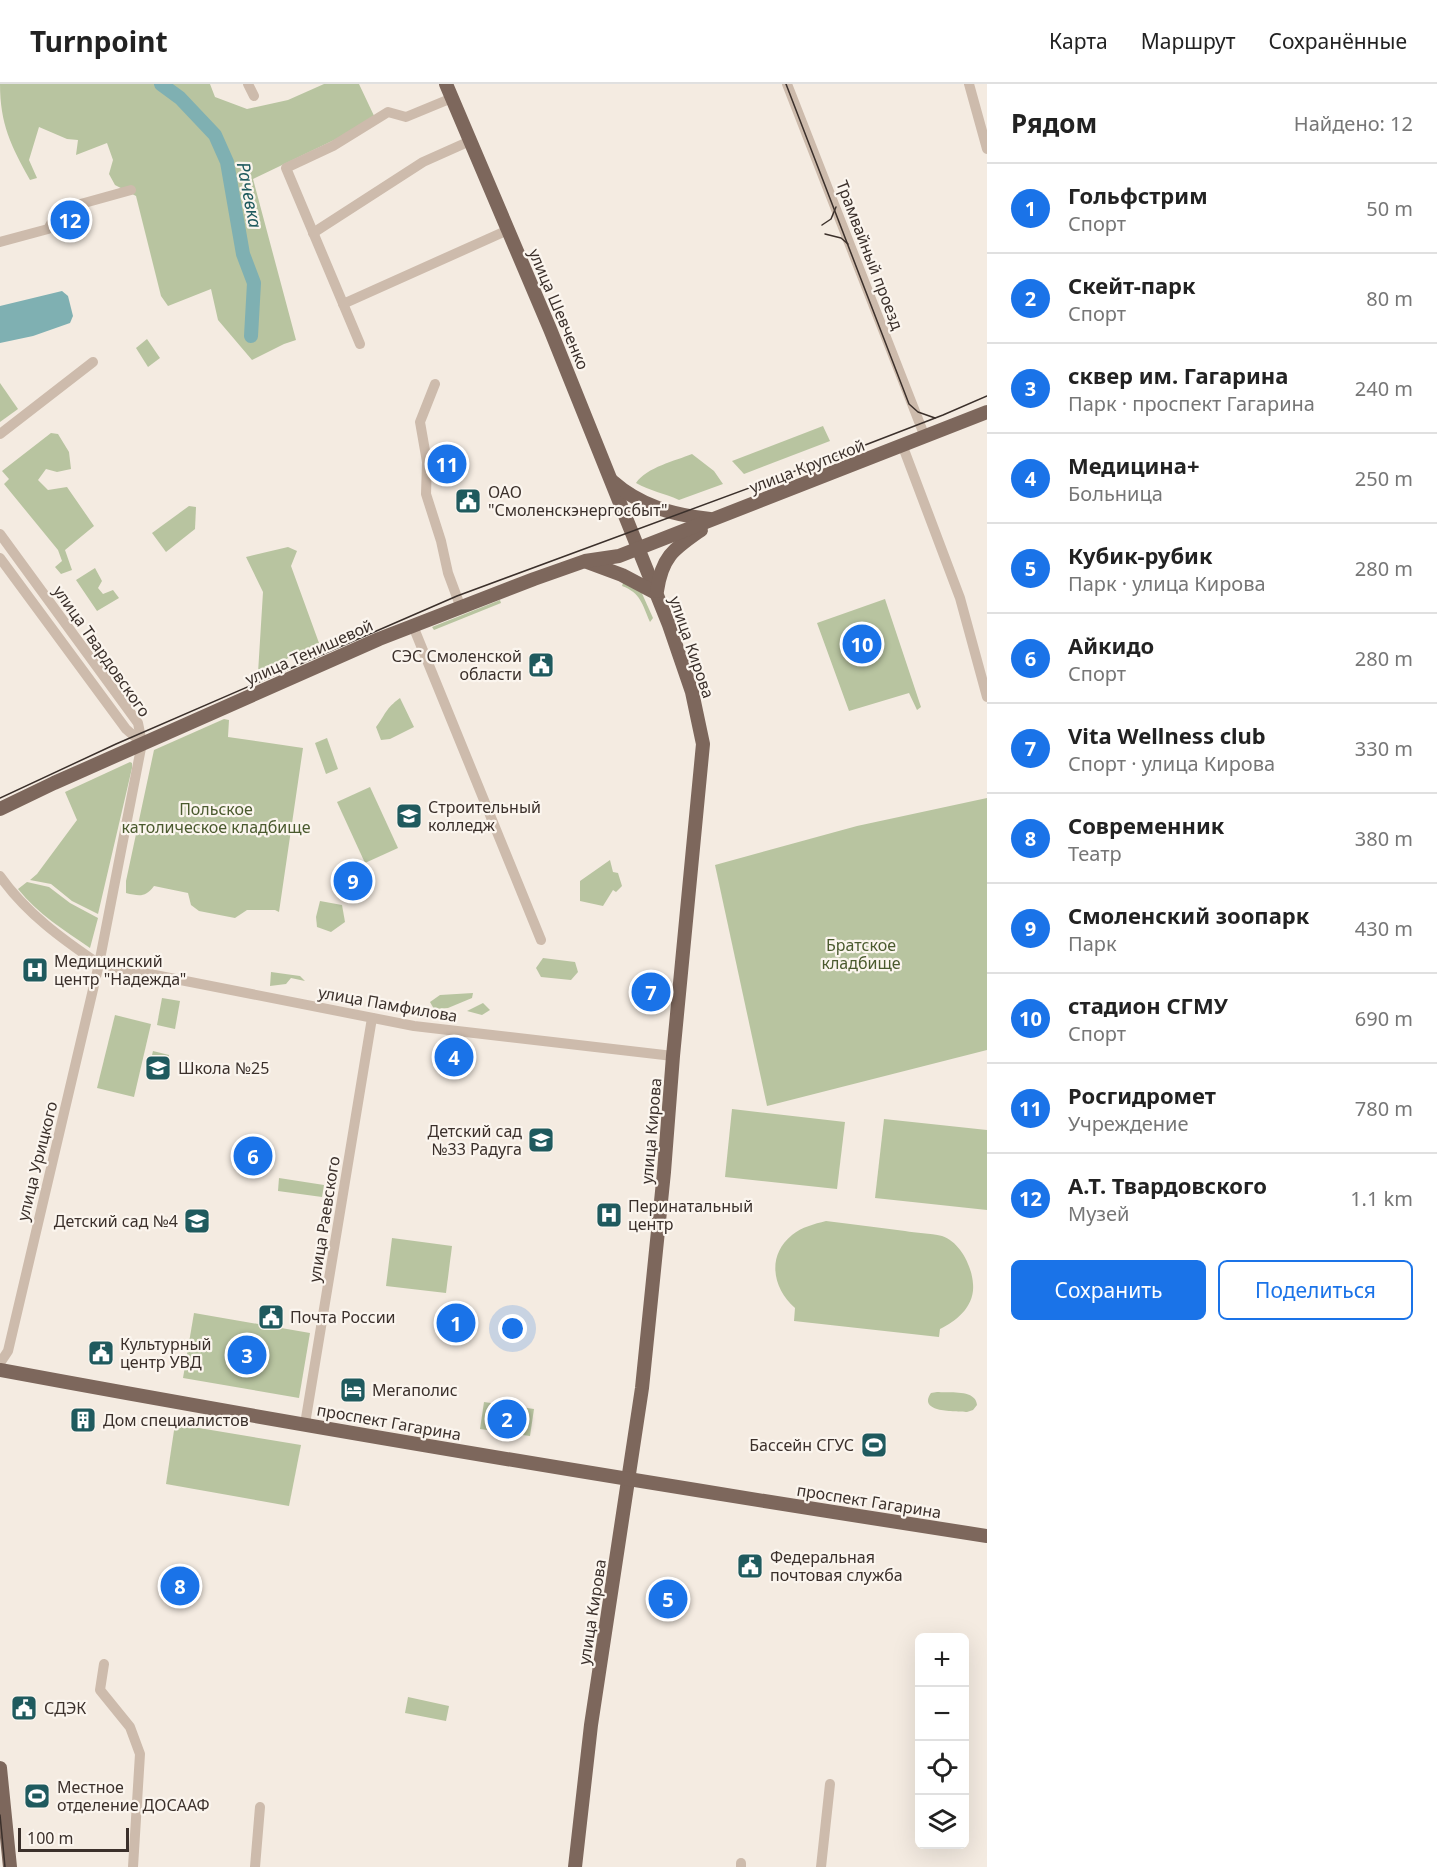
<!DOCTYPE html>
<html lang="ru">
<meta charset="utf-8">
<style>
body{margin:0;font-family:"Noto Sans",sans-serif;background:#f2f2f2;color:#222}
.controls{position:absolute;right:18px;bottom:18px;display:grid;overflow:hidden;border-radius:9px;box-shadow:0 6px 24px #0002}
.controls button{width:54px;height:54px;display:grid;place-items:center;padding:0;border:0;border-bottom:2px solid #e0e0e0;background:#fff;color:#222;font:30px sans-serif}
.scale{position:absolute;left:18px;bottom:15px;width:111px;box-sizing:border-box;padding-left:6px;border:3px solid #3b302b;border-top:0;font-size:16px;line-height:21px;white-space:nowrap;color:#3b302b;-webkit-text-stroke:4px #fbf5ee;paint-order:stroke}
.you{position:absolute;left:513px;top:1245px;width:21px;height:21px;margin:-15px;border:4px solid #fff;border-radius:50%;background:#1a73e8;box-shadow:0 0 0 9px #1a73e833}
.badge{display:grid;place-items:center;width:39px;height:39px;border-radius:50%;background:#1a73e8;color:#fff;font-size:20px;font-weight:700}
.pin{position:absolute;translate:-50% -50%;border:3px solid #fff;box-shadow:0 2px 6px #0006}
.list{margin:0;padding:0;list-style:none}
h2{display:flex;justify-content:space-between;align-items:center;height:78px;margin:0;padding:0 24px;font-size:26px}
h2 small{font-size:20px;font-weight:400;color:#767676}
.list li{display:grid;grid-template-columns:39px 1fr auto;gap:18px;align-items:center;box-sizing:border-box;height:90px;padding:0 24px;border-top:2px solid #e0e0e0}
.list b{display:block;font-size:22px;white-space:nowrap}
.list p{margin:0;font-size:20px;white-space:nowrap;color:#767676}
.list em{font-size:20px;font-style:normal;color:#767676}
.actions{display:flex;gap:12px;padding:18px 24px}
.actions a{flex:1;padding:14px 0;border:2px solid #1a73e8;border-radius:9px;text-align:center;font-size:21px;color:#1a73e8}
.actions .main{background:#1a73e8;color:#fff}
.icon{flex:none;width:33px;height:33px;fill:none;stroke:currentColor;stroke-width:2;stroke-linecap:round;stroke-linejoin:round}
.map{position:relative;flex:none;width:987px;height:1783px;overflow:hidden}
header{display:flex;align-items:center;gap:36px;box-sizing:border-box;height:84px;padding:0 30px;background:#fff;border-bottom:2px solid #e0e0e0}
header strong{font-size:28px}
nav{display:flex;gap:33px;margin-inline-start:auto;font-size:21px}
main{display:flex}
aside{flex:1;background:#fff}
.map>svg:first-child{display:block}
.green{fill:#b8c4a0}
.water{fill:#7fb0b2}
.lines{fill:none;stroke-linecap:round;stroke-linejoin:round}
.river{stroke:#7fb0b2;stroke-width:14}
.minor{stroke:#cdbbac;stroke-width:10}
.major{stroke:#7d675c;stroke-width:14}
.tram{stroke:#3b302b;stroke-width:1.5}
.labels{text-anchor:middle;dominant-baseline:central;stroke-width:4.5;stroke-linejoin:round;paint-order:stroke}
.street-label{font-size:16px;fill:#3b302b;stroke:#fbf5ee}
.poi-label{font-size:16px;fill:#3b302b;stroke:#fbf5ee;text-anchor:start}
.park-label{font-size:16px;fill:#4a5a2e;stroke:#fbf5ee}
.water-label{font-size:18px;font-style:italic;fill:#1f5a5e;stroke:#fbf5ee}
</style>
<header>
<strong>Turnpoint</strong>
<nav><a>Карта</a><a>Маршрут</a><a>Сохранённые</a></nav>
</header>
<main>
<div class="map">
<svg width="987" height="1783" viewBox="0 0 987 1783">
<rect width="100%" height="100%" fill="#f4ebe1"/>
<!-- green -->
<g class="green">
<path d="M0 0H210L215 13 247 25 288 16 324 0H359L376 36 253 95 296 256 284 260 252 276 218 236 211 205 168 222 161 212 136 112 115 101 109 90 113 76 107 59 76 71 78 56 67 55 39 43 29 76 37 94 30 96C11 62 0 40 0 0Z"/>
<polygon points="147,255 160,274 148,283 136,264"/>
<polygon points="0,299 18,325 0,338"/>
<polygon points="823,342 830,357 744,390 732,377"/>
<polygon points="51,349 58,350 69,368 71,385 57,388 46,385 38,396 48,406 67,403 94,442 65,466 72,486 61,490 55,483 62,477 58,466 4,400 9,395 2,387"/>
<path d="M692 370 714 387 723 400 679 416C664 409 650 407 636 399 647 383 675 377 692 370Z"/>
<polygon points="189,422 196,423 195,445 166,468 152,449"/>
<polygon points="288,463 297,467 291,482 319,559 258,589 263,508 246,473"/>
<polygon points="95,484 102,497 98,504 103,510 113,506 119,514 97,527 76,496"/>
<path d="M624 496 640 505 653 534 650 538C642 520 641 509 622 502Z"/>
<polygon points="885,515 921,623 917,626 909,609 849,627 817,539"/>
<polygon points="500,516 501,519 434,546 432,543"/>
<path d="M400 614 414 643 390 655 381 656 376 643C386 630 385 625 400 614Z"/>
<path d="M224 635 229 636 228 653 303 664 279 828 275 826H247L235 834 199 827 191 821 188 809 154 802C145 814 139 812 126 809V797L154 666Z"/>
<polygon points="327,654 338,685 326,690 315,659"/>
<polygon points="130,678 132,679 132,684 98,830 72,817 51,800 30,796 37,790 77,736 65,708"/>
<polygon points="370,703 398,764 365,779 337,718"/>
<polygon points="987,714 987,966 767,1022 715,781 857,742"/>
<polygon points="610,776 613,788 618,789 622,802 616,808 613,806 603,822 580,817 580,797"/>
<path d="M27 798 49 803 70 819 98 834 90 864C64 846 38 830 18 805Z"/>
<polygon points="320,817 342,821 345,838 331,848 317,843 316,833"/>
<polygon points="543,874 575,878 578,888 571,896 541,893 536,884"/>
<polygon points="271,888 300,892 305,897 291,894 286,900 270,902"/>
<polygon points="473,909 472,914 448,924 434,925 430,918 440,911"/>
<polygon points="162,914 180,917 175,945 157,941"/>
<polygon points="483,919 490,926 482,931 467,927"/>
<polygon points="115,931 151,940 134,1013 97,1004"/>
<polygon points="153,967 169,971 163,996 147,992"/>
<polygon points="732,1025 845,1038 837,1105 725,1093"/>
<polygon points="884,1035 987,1046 987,1126 875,1114"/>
<polygon points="279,1094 324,1101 322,1113 278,1107"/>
<path d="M826 1137C853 1140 879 1144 905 1147 916 1149 930 1149 942 1152 960 1158 972 1182 973 1200 975 1222 957 1237 940 1245L939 1253 794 1237 795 1224C773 1205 766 1172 792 1151 802 1143 814 1140 826 1137Z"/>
<polygon points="392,1154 452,1162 446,1209 386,1202"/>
<polygon points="194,1229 310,1249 299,1314 183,1294"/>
<path d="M937 1308C949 1309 976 1305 977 1321L973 1326 967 1328C956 1327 917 1329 931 1309Z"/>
<polygon points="484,1318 534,1325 530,1352 480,1345"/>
<polygon points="175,1340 301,1361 289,1422 166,1400"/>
<polygon points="408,1613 449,1622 446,1637 405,1629"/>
</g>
<!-- water -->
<polygon class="water" points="62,207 68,212 73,232 70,239 33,252 0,259 0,222"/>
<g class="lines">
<!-- river -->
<polyline class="river" points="161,0 180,14 215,51 227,78 243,170 254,199 251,252"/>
<!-- minor -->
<g class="minor">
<polyline points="248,0 254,12"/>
<polyline points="787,0 925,353"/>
<polyline points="969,0 987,65"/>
<polyline points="313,149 423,78 470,57"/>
<polyline points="0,158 48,145 59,126 131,106"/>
<polyline points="343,220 508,146"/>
<polyline points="360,260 286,84 333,62 388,28 406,33 452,14"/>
<polyline points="435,300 420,338 427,378 426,410 441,457 448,489 461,524"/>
<polyline points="0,350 93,278"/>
<polyline points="903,363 960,514 987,613"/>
<polyline points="0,450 138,639 142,659 99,880 8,1267 0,1279"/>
<polyline points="0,474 126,645 142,659"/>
<polyline points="413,542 541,856"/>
<path d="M0 792C26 829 62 855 99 880L414 942 673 972"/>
<polyline points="305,1340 372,934"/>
<polyline points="104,1580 100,1606 130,1643 140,1670 133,1783"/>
<polyline points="255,1783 260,1723"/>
<polyline points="741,1783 741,1779"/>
<polyline points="821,1783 830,1700"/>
</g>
<!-- major -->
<g class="major">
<polyline points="446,0 550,245 669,541 692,608 703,660 673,972 664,1088 642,1304 591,1641 575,1783"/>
<path d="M612 397C640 422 673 431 710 435"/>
<polyline points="587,478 622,491 656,509"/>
<path d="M657 507C662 472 674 465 701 446"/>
<polyline points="0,725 54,699 379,555 534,495 585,477 619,472 987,328"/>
<path d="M0 1286C328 1347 657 1401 987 1452"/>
<polyline points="0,1684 10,1783"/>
</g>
<!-- tram -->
<g class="tram">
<polyline points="786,0 909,320 918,328 935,334"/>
<polyline points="822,141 831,135 836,123"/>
<polyline points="825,150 841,154 848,160"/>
<polyline points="0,714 116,660 457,512 860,363 943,331 987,312"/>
<polyline points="0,1731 5,1783"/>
</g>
</g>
<!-- icons -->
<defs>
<symbol id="civic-square" viewBox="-11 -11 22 22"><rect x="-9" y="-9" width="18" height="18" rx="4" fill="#1f5a5e" stroke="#fbf5ee"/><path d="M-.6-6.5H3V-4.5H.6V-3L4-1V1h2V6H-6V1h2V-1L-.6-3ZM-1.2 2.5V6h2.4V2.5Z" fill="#fff"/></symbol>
<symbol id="university-square" viewBox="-11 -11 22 22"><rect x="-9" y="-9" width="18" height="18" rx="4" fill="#1f5a5e" stroke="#fbf5ee"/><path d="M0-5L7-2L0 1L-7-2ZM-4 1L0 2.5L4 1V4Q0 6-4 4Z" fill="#fff"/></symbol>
<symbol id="hospital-square" viewBox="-11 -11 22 22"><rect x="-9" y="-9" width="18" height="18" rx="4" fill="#1f5a5e" stroke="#fbf5ee"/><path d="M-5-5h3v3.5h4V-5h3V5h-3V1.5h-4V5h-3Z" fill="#fff"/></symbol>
<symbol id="school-square" viewBox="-11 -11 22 22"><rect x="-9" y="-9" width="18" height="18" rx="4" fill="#1f5a5e" stroke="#fbf5ee"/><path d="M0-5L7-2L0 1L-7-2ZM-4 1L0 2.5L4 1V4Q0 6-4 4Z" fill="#fff"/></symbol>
<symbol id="hotel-square" viewBox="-11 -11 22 22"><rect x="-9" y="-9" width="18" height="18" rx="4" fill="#1f5a5e" stroke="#fbf5ee"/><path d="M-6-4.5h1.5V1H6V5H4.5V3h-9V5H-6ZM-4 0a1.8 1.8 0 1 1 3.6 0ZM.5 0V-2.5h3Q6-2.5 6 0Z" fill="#fff"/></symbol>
<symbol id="building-square" viewBox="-11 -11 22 22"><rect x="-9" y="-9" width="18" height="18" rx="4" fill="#1f5a5e" stroke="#fbf5ee"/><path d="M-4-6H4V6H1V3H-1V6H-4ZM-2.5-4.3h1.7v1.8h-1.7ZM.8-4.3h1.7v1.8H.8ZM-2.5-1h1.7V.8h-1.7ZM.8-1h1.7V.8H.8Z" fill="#fff"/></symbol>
<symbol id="stadium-square" viewBox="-11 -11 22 22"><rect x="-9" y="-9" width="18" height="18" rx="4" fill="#1f5a5e" stroke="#fbf5ee"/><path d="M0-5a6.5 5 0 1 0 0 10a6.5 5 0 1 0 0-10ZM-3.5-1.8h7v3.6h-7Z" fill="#fff"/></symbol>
</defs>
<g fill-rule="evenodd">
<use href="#civic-square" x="453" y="402" width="30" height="30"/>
<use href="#civic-square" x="526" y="566" width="30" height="30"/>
<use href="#university-square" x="394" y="717" width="30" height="30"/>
<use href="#hospital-square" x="20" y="871" width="30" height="30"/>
<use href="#school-square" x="143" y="969" width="30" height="30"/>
<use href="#school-square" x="526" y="1041" width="30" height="30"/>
<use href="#hospital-square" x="594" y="1116" width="30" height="30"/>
<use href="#school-square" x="182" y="1122" width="30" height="30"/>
<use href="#civic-square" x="256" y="1218" width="30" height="30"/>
<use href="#civic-square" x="86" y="1254" width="30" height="30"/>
<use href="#hotel-square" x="338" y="1291" width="30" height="30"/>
<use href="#building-square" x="68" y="1321" width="30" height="30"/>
<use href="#stadium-square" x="859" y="1346" width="30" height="30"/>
<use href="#civic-square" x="735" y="1467" width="30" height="30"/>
<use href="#civic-square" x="9" y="1609" width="30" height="30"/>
<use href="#stadium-square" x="22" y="1697" width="30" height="30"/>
</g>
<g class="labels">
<!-- street labels -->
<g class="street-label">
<text transform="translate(870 171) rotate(69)">Трамвайный проезд</text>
<text transform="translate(559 225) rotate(67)">улица Шевченко</text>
<text transform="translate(807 382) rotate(-21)">улица Крупской</text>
<text transform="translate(692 563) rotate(71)">улица Кирова</text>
<text transform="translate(102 567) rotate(55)">улица Твардовского</text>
<text transform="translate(309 568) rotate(-24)">улица Тенишевой</text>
<text transform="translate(388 920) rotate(10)">улица Памфилова</text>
<text transform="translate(651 1047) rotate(-85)">улица Кирова</text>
<text transform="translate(37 1077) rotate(-76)">улица Урицкого</text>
<text transform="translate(324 1135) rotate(-81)">улица Раевского</text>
<text transform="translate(389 1338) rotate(10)">проспект Гагарина</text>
<text transform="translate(869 1417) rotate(9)">проспект Гагарина</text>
<text transform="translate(592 1528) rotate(-81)">улица Кирова</text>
</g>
<!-- poi labels -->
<g class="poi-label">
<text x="488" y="408">ОАО<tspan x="488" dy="18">"Смоленскэнергосбыт"</tspan></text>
<text x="522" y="572" text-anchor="end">СЭС Смоленской<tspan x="522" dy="18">области</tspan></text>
<text x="428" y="723">Строительный<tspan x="428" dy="18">колледж</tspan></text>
<text x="54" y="877">Медицинский<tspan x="54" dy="18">центр "Надежда"</tspan></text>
<text x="178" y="984">Школа №25</text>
<text x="522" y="1047" text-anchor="end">Детский сад<tspan x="522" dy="18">№33 Радуга</tspan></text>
<text x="628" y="1122">Перинатальный<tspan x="628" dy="18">центр</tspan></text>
<text x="178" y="1137" text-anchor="end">Детский сад №4</text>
<text x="290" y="1233">Почта России</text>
<text x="120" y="1260">Культурный<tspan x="120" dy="18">центр УВД</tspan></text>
<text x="372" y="1306">Мегаполис</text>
<text x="103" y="1336">Дом специалистов</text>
<text x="854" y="1361" text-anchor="end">Бассейн СГУС</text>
<text x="770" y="1473">Федеральная<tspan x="770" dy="18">почтовая служба</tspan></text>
<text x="44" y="1624">СДЭК</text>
<text x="57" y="1703">Местное<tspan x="57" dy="18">отделение ДОСААФ</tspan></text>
</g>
<!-- park labels -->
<g class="park-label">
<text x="216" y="725">Польское<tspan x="216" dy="18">католическое кладбище</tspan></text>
<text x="861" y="861">Братское<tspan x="861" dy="18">кладбище</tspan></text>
</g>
<!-- water labels -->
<g class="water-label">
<text transform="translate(250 111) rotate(79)">Рачевка</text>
</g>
</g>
</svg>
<div class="controls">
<button>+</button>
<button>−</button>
<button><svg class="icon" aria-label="locate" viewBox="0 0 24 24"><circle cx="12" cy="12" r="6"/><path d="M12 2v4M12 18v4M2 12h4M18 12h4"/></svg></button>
<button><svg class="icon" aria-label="layers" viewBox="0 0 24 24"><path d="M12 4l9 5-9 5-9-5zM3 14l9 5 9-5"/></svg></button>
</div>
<div class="scale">100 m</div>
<div class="you"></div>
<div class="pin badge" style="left:456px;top:1239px">1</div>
<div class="pin badge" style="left:507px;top:1335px">2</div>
<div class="pin badge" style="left:247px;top:1271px">3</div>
<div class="pin badge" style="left:454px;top:973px">4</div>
<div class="pin badge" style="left:668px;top:1515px">5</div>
<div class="pin badge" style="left:253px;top:1072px">6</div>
<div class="pin badge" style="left:651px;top:908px">7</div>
<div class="pin badge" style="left:180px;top:1502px">8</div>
<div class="pin badge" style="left:353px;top:797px">9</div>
<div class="pin badge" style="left:862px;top:560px">10</div>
<div class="pin badge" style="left:447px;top:380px">11</div>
<div class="pin badge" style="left:70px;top:136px">12</div>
</div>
<aside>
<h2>Рядом<small>Найдено: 12</small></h2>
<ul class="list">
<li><span class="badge">1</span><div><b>Гольфстрим</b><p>Спорт</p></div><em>50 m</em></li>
<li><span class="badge">2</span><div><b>Скейт-парк</b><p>Спорт</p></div><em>80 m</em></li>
<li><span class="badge">3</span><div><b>сквер им. Гагарина</b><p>Парк · проспект Гагарина</p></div><em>240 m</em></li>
<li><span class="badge">4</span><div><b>Медицина+</b><p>Больница</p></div><em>250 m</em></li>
<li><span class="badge">5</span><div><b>Кубик-рубик</b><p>Парк · улица Кирова</p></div><em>280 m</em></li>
<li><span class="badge">6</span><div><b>Айкидо</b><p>Спорт</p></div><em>280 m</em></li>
<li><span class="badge">7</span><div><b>Vita Wellness club</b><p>Спорт · улица Кирова</p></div><em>330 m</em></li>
<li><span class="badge">8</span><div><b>Современник</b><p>Театр</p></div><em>380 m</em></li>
<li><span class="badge">9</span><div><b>Смоленский зоопарк</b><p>Парк</p></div><em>430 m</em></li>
<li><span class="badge">10</span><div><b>стадион СГМУ</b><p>Спорт</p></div><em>690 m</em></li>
<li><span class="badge">11</span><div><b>Росгидромет</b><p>Учреждение</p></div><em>780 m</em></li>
<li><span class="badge">12</span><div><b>А.Т. Твардовского</b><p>Музей</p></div><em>1.1 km</em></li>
</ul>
<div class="actions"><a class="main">Сохранить</a><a>Поделиться</a></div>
</aside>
</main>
